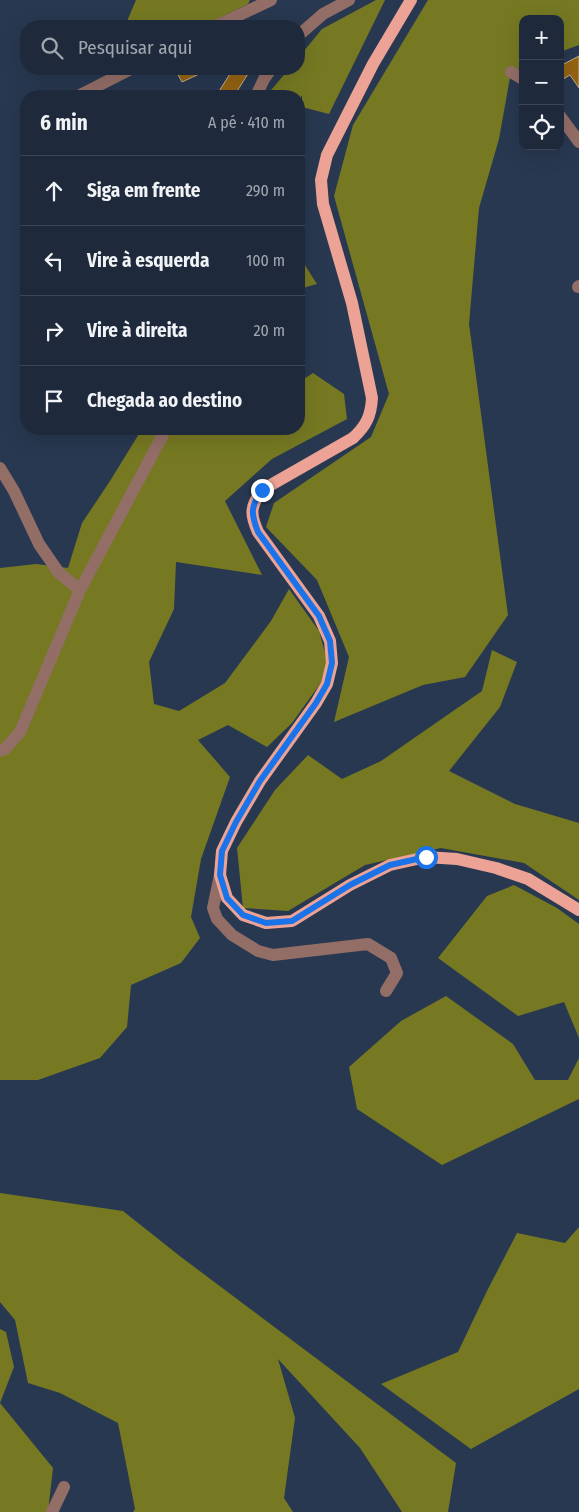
<!DOCTYPE html>
<html lang="pt">
<meta charset="utf-8">
<style>
body{margin:0;font-family:"Fira Sans Condensed",sans-serif;background:#2b3647;color:#f1f3f6}
.controls{position:absolute;right:15px;top:15px;display:grid;overflow:hidden;border-radius:10px;box-shadow:0 5px 20px #0002}
.controls button{width:45px;height:45px;display:grid;place-items:center;padding:0;border:0;border-bottom:1px solid #3c4656;background:#1e2a3c;color:#f1f3f6;font:25px sans-serif}
.stop{position:absolute;width:15px;height:15px;margin:-11px;border:4px solid #1a73e8;border-radius:50%;background:#fff}
.stop.end{background:#1a73e8;border-color:#fff;box-shadow:0 1px 5px #0008}
.list{margin:0;padding:0;list-style:none}
h2{display:flex;justify-content:space-between;align-items:center;height:65px;margin:0;padding:0 20px;font-size:21px}
h2 small{font-size:16px;font-weight:400;color:#a1a7af}
.list li{display:grid;grid-template-columns:32px 1fr auto;gap:15px;align-items:center;box-sizing:border-box;height:70px;padding:0 20px;border-top:1px solid #3c4656}
.list b{display:block;font-size:19px;white-space:nowrap}
.list em{font-size:16px;font-style:normal;color:#a1a7af}
.icon{flex:none;width:28px;height:28px;fill:none;stroke:currentColor;stroke-width:2;stroke-linecap:round;stroke-linejoin:round}
.map{position:relative;flex:none;width:579px;height:1512px;overflow:hidden}
.search{position:absolute;background:#1e2a3c;box-shadow:0 5px 20px #0002;left:20px;top:20px;width:285px;height:55px;display:flex;align-items:center;gap:12px;box-sizing:border-box;padding:0 18px;border-radius:20px;color:#a1a7af;font-size:19px}
.panel{position:absolute;background:#1e2a3c;box-shadow:0 5px 20px #0002;left:20px;top:90px;width:285px;height:345px;border-radius:20px}
.map>svg:first-child{display:block}
.forest{fill:#767922}
.building{fill:#936312;stroke:#c2ac8f}
.lines{fill:none;stroke-linecap:round;stroke-linejoin:round}
.minor{stroke:#936e67;stroke-width:12}
.major{stroke:#eca294;stroke-width:12}
.route{stroke:#1a73e8;stroke-width:6}
</style>
<div class="map">
<svg width="579" height="1512" viewBox="0 0 579 1512">
<rect width="100%" height="100%" fill="#283850"/>
<!-- forest -->
<g class="forest">
<polygon points="136,0 250,0 248,4 203,26 125,26"/>
<polygon points="376,0 385,0 329,114 302,107 302,95 299,100 299,96 266,96 289,69 299,69 299,57 322,29"/>
<polygon points="428,0 579,0 579,45 560,52 560,19 523,19 523,67 511,72 499,139 479,208 469,324 508,615 465,677 423,685 334,722 349,657 317,580 266,527 274,503 371,437 389,394 334,196 353,125"/>
<polygon points="299,256 317,284 299,289"/>
<polygon points="313,373 344,394 347,419 272,459 225,501 262,575 176,562 174,609 149,662 154,704 179,711 225,683 271,621 289,589 319,631 330,670 292,723 267,747 228,725 198,740 230,777 201,859 191,917 200,938 181,963 131,985 127,1027 100,1058 38,1080 0,1080 0,568 36,564 68,568 82,523 110,481 142,429 299,429 299,382"/>
<polygon points="492,650 517,662 500,707 449,771 515,804 579,823 579,900 524,863 441,848 365,865 288,911 243,908 237,848 275,790 308,755 342,779 381,761 482,691"/>
<polygon points="514,885 557,908 579,924 579,1038 564,1002 518,1016 438,958 487,896"/>
<polygon points="446,996 513,1044 535,1080 568,1080 579,1058 579,1099 442,1165 357,1109 349,1067 401,1021"/>
<polygon points="0,1193 123,1211 181,1257 456,1463 448,1512 402,1512 360,1448 278,1359 295,1418 284,1498 293,1512 133,1512 135,1509 118,1423 60,1393 28,1383 15,1320 0,1302"/>
<polygon points="579,1227 579,1389 471,1449 381,1384 458,1352 487,1291 517,1233 565,1243"/>
<polygon points="0,1329 6,1332 14,1367 0,1403"/>
<polygon points="0,1403 53,1468 48,1512 0,1512"/>
</g>
<!-- building -->
<g class="building">
<polygon points="579,56 579,88 570,75 560,81 560,66"/>
<polygon points="175,69 210,69 182,82"/>
<polygon points="233,69 251,69 234,96 216,96"/>
</g>
<g class="lines">
<!-- minor -->
<g class="minor">
<polyline points="216,26 271,0"/>
<polyline points="299,35 323,14 349,0"/>
<polyline points="511,72 523,79"/>
<polyline points="78,96 131,69"/>
<polyline points="256,96 264,79 271,69"/>
<polyline points="560,116 579,142"/>
<polyline points="578,287 579,286"/>
<polyline points="0,468 14,491 39,544 59,573 80,590"/>
<polyline points="0,751 5,749 20,732 80,590 166,429"/>
<polyline points="220,875 213,908 217,919 232,935 258,951 273,955 368,944 391,958 397,973 386,991"/>
<polyline points="52,1512 64,1487"/>
</g>
<!-- major -->
<path class="major" d="M411 0 373 64 327 155 321 180 323 204 352 303 372 398C371 416 366 426 353 438L262 490C250 507 250 514 258 532L319 616 330 641 332 663 327 684 316 703 260 781 236 822 222 851 220 875 227 898 243 915 266 923 292 921 350 885 390 865 426 857 457 859 496 868 528 879 579 910"/>
</g>
<g class="lines">
<!-- route -->
<path class="route" d="M262 490C250 507 251 514 258 532L319 616 330 641 332 663 327 684 316 703 260 781 236 822 222 851 220 875 227 898 243 915 266 923 292 921 350 885 390 865 426 857"/>
</g>
</svg>
<div class="controls">
<button>+</button>
<button>−</button>
<button><svg class="icon" aria-label="locate" viewBox="0 0 24 24"><circle cx="12" cy="12" r="6"/><path d="M12 2v4M12 18v4M2 12h4M18 12h4"/></svg></button>
</div>
<div class="stop" style="left:426px;top:857px"></div>
<div class="stop end" style="left:262px;top:490px"></div>
<div class="search"><svg class="icon" aria-label="search" viewBox="0 0 24 24"><circle cx="10" cy="10" r="6"/><path d="M15 15l6 6"/></svg>Pesquisar aqui</div>
<section class="panel">
<h2>6 min<small>A pé · 410 m</small></h2>
<ul class="list">
<li><svg class="icon" aria-label="ahead" viewBox="0 0 24 24"><path d="M12 20V5M6 11l6-6 6 6"/></svg><div><b>Siga em frente</b></div><em>290 m</em></li>
<li><svg class="icon" aria-label="left" viewBox="0 0 24 24"><path d="M17 20v-9H6M10 6l-5 5 5 5"/></svg><div><b>Vire à esquerda</b></div><em>100 m</em></li>
<li><svg class="icon" aria-label="right" viewBox="0 0 24 24"><path d="M7 20v-9h11M14 6l5 5-5 5"/></svg><div><b>Vire à direita</b></div><em>20 m</em></li>
<li><svg class="icon" aria-label="arrive" viewBox="0 0 24 24"><path d="M6 21V4h12l-3 4 3 4H6"/></svg><div><b>Chegada ao destino</b></div></li>
</ul>
</section>
</div>
